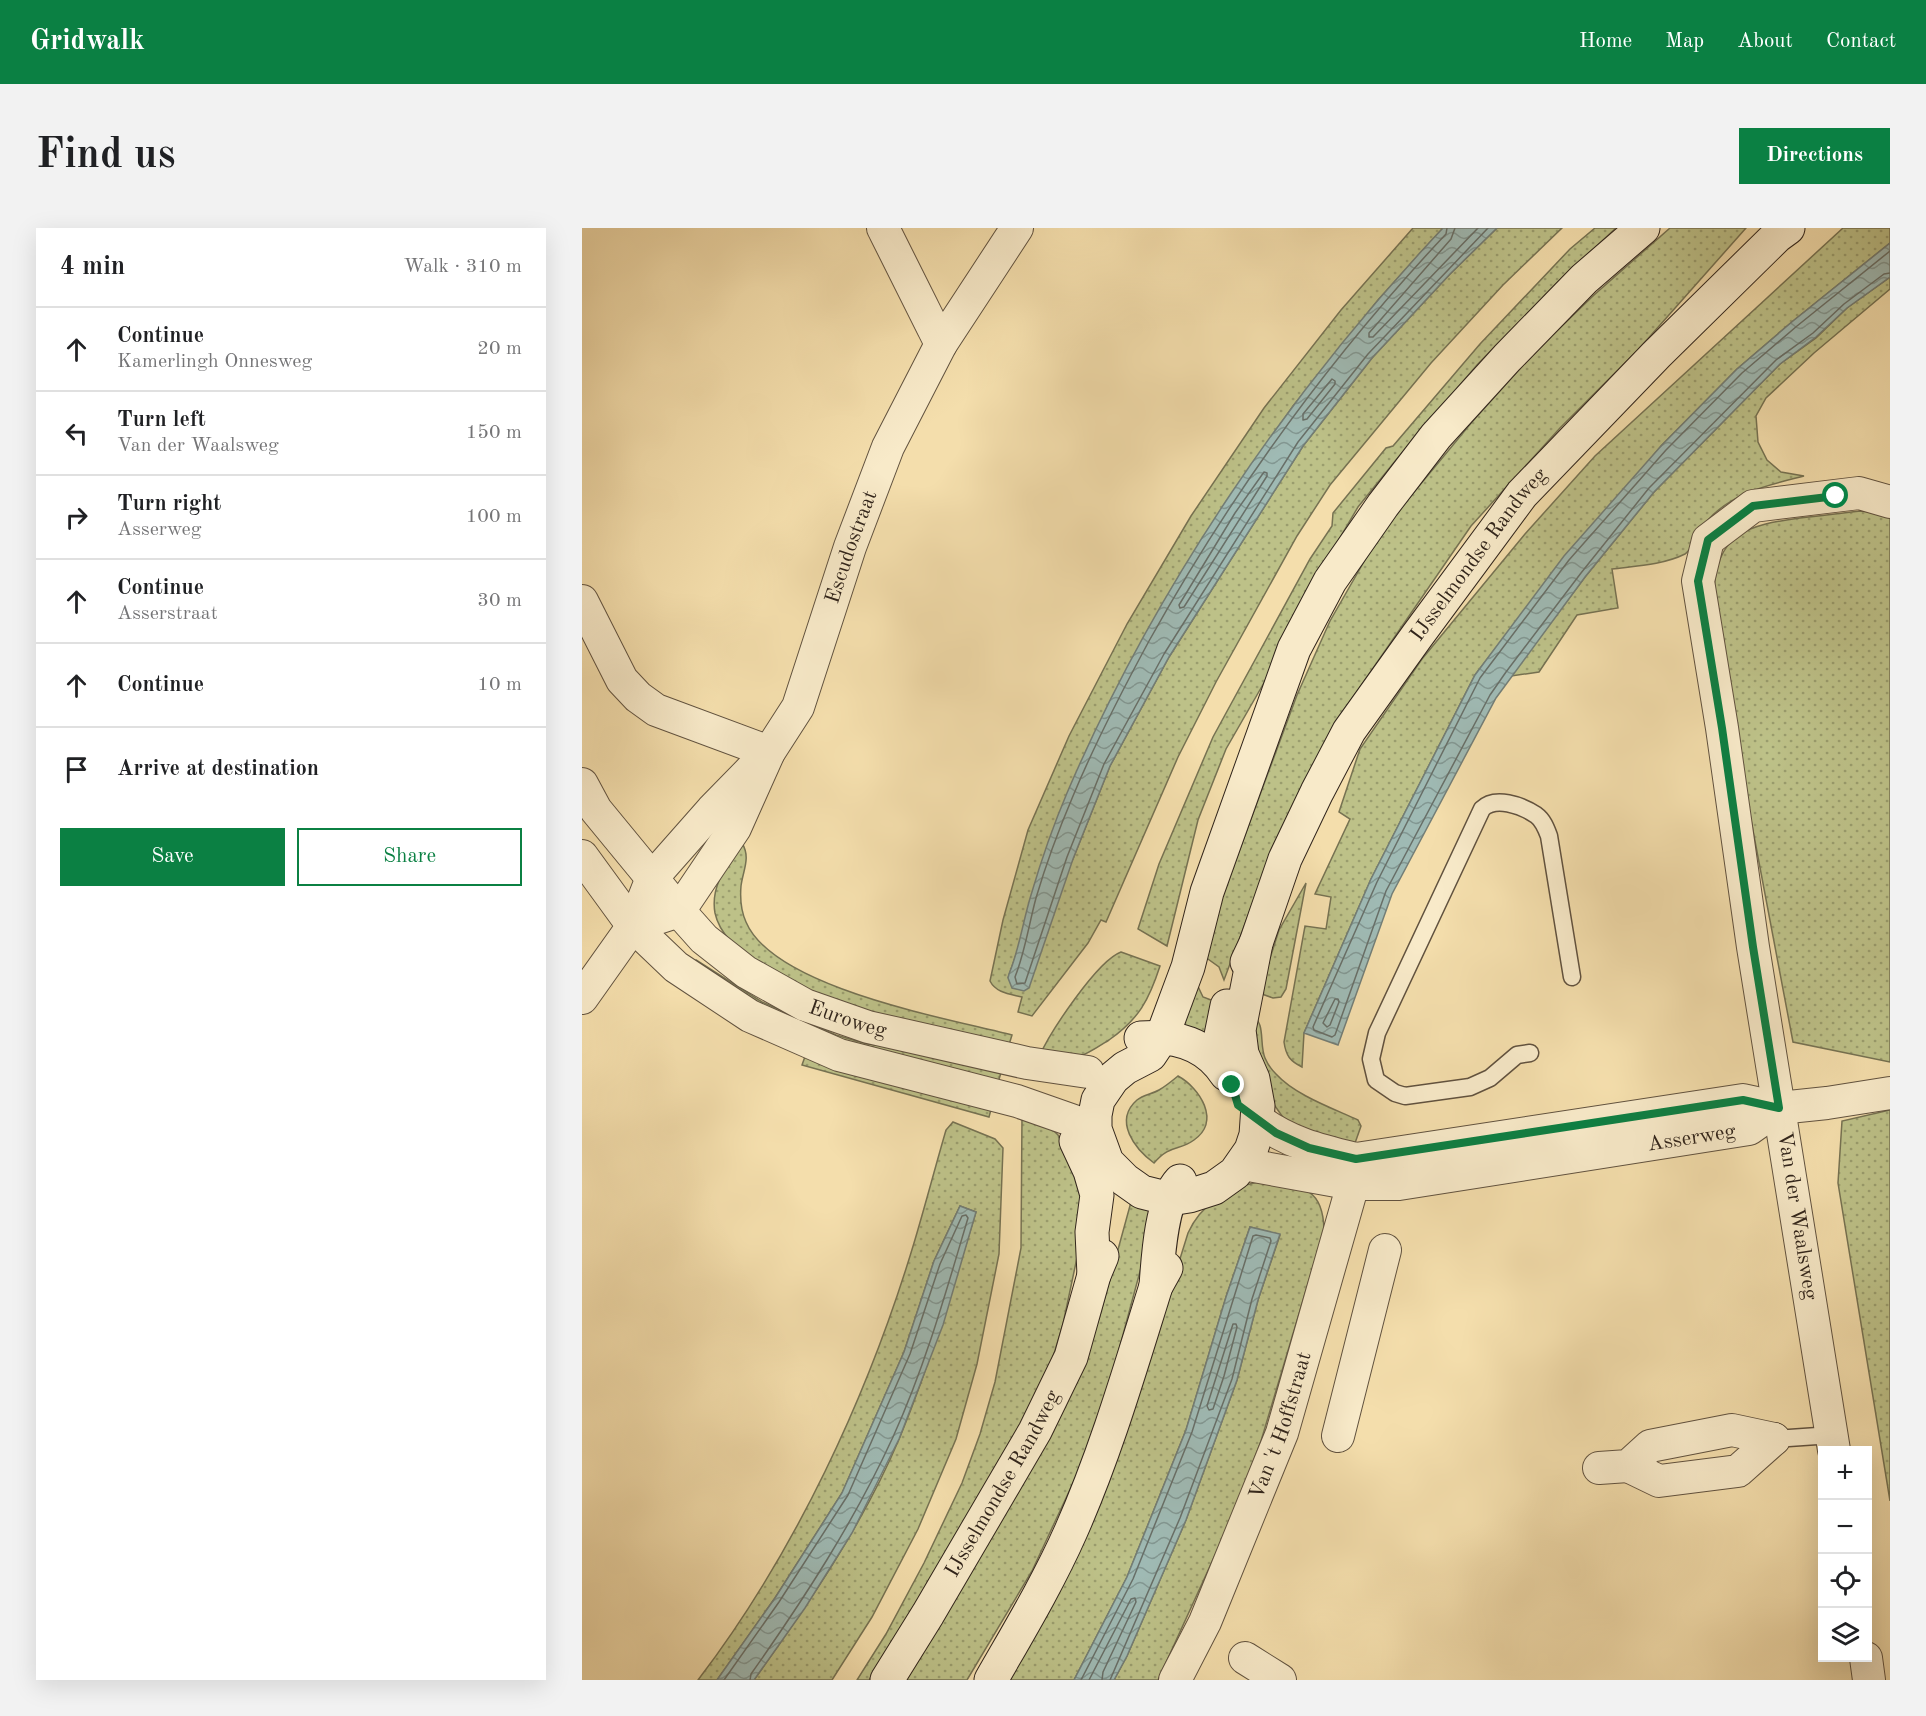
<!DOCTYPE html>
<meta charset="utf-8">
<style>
body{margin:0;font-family:"Old Standard TT",serif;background:#f2f2f2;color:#202124}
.controls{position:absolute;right:18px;bottom:18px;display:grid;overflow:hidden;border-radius:0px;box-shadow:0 6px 24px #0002}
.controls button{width:54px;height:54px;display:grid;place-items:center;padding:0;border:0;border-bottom:2px solid #e0e0e0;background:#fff;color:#202124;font:30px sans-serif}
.stop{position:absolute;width:18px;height:18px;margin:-14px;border:4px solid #0b8043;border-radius:50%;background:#fff}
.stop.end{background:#0b8043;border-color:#fff;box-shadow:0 2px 6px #0008}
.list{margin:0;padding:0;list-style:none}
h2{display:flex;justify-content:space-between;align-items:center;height:78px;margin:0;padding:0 24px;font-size:26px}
h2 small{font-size:20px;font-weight:400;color:#757577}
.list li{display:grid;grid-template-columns:39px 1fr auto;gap:18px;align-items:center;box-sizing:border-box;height:84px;padding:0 24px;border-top:2px solid #e0e0e0}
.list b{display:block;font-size:22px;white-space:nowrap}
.list p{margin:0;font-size:20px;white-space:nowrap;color:#757577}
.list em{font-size:20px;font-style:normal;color:#757577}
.actions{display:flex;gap:12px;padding:18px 24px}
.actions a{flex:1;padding:14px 0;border:2px solid #0b8043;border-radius:0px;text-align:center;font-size:21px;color:#0b8043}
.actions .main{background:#0b8043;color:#fff}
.icon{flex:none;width:33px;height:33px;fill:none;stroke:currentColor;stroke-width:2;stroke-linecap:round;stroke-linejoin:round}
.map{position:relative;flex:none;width:1308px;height:1452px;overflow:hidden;border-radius:0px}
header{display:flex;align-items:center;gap:36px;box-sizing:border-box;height:84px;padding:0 30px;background:#0b8043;color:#fff}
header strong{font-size:28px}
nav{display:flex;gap:33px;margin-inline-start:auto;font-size:21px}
.intro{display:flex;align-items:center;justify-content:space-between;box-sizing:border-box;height:144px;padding:0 36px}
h1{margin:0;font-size:42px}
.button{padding:15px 27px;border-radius:0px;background:#0b8043;color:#fff;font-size:21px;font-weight:700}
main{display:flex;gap:36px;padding:0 36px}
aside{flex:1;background:#fff;border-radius:0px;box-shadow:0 6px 24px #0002}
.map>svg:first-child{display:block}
.grass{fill:url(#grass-dots);stroke:#767252;stroke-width:1.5}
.water{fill:url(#water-waves);stroke:#737e77;stroke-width:1.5}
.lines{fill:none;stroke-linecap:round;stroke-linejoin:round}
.shore{stroke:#686f68;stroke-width:1.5}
.lane-casing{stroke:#61523f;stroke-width:19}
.street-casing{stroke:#61523f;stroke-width:34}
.secondary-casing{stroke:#30241b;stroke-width:35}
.lane{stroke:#f8eac9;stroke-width:16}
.street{stroke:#f8eac9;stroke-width:32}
.secondary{stroke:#f8eac9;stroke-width:33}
.route{stroke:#0b8043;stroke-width:8}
.labels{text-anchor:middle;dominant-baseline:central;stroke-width:4.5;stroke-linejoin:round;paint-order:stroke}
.street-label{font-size:21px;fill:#30241b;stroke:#f8eac9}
</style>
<header>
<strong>Gridwalk</strong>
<nav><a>Home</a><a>Map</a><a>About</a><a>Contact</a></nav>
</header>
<div class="intro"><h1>Find us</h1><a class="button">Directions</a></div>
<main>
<aside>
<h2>4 min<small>Walk · 310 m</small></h2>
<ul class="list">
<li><svg class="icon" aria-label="ahead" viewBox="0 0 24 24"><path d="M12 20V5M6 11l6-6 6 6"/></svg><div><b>Continue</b><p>Kamerlingh Onnesweg</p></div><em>20 m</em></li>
<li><svg class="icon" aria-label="left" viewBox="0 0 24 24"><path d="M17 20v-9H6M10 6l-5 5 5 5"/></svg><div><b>Turn left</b><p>Van der Waalsweg</p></div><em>150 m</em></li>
<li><svg class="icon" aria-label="right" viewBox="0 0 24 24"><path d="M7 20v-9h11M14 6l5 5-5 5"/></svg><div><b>Turn right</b><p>Asserweg</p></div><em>100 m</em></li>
<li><svg class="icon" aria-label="ahead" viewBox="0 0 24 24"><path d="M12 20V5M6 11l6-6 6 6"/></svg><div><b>Continue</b><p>Asserstraat</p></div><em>30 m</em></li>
<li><svg class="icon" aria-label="ahead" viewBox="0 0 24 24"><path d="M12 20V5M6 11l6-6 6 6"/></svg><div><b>Continue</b></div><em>10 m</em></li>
<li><svg class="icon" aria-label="arrive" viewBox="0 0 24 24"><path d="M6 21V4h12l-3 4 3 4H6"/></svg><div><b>Arrive at destination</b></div></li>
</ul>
<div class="actions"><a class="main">Save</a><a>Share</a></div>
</aside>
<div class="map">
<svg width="1308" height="1452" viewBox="0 0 1308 1452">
<defs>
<pattern id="grass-dots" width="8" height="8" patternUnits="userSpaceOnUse" patternTransform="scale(1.5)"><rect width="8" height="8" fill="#bdc188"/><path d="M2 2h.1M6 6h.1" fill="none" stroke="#9a9d6e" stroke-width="1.8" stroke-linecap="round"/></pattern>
<pattern id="water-waves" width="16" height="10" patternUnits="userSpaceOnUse" patternTransform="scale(1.5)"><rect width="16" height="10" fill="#9fbab4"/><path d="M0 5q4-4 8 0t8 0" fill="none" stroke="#829792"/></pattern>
</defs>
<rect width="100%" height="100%" fill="#f4deac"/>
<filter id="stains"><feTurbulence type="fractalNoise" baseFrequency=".00333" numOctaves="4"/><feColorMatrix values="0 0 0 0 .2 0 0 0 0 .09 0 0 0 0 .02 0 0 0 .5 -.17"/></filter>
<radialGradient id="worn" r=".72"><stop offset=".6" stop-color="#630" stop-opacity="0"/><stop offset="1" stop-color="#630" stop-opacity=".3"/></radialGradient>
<!-- grass -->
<g class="grass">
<path d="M831 0H861L796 72 711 178 642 277 593 355 546 439 504 523 426 750 491 631 528 538 587 429 721 218 790 130 868 46 915 0H980L921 57 849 135 748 257 715 308 634 454 596 529 524 694 519 692 506 715 450 788 436 784 440 769C428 766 414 765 408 753L421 692 446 602 487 508 545 396 609 288 682 180 759 82Z"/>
<polygon points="1013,0 1034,0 975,55 895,137 814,232 776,279 719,376 683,453 644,521 616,592 585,718 556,701 577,636 631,509 728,331 750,298 751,285 804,220 811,218 898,116 988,21"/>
<polygon points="1088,0 1164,0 1055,123 978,200 889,298 752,497 692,618 642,752 637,739 619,726 715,467 748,393 799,304 890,194 953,124 1012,67"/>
<path d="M1261 0H1308V15L1211 93 1155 141 1079 218 934 394 893 447 789 651 722 805 720 839C708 833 704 828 702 814L723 698 744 701 749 669 733 666 768 591 757 584 778 521 840 431 943 306 1013 228Z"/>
<path d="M1308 49V61L1232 125 1184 170 1174 188 1176 214 1185 232 1199 244 1222 248C1187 257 1151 264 1126 292 1119 300 1110 322 1103 326 1081 337 1053 338 1030 341L1036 380 995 387 957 444 929 448 1003 349 1072 264 1198 136 1234 110 1265 80Z"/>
<path d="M1279 283 1308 286V834L1211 814 1169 592 1132 366C1133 305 1166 297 1218 290 1239 288 1259 285 1279 283Z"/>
<path d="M160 615C169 630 161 642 159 658 158 670 159 683 164 694 192 760 364 790 430 807L426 820C359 803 149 761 133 685 128 657 146 636 160 615Z"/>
<polygon points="724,655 704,761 699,769 691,770 677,765 697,702"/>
<path d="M539 724 578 738C567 772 557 791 527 812 516 819 506 826 494 830 484 833 468 829 457 829 468 804 515 733 539 724Z"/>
<polygon points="114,732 180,774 254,807 285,816 369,825 421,838 415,858 202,795 112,733"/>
<polygon points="612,750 621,769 637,775 623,807 595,799"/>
<path d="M670 787C684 795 677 816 683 830 685 835 690 842 694 846 713 867 750 880 776 892L779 898 772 918 705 895 688 871 680 844Z"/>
<polygon points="225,823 411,874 407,889 220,837"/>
<path d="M596 848C618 860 639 893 612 912 597 923 588 916 572 935 553 921 531 893 555 872 561 867 570 866 577 862 584 858 590 853 596 848Z"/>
<polygon points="1308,882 1308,1273 1256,955 1260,893"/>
<polygon points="440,888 469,900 476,907 490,936 504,987 481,1096 471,1129 439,1195 301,1432 287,1452 275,1452 304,1406 342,1335 380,1255 398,1206 413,1154 439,1020"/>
<path d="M371 894 413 911 421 920 417 1026 395 1136 374 1211 336 1301 290 1389 250 1452H172C227 1375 281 1297 318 1209 348 1136 371 1060 394 984L378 978 352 1033 322 1124 260 1265 193 1370 135 1452H116C213 1325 286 1168 332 1015 343 978 353 940 364 902Z"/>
<path d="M676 954C714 959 741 954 742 1002L679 1213 650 1290 576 1452H532L545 1428 604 1292 655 1152 676 1072 698 1007 668 999 644 1069 604 1202 545 1349 492 1452H423L565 1137 606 1005C619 976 646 960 676 954Z"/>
<polygon points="549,974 574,984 528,1155 499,1238 450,1343 385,1452 324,1452 517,1091"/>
</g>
<!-- water -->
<g class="water">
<path d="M861 0H915L868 46 790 130 721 218 587 429 528 538 491 631 447 760 442 763 430 760 426 750 427 746C437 722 441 693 449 667 459 633 471 598 485 565 573 359 708 162 861 0Z"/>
<polygon points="1308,15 1308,49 1265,80 1234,109 1198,136 1072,264 1003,349 914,470 810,666 756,817 722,805 789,651 893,447 982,328 1079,218 1155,141 1211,93"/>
<polygon points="378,978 394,984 361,1097 317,1211 270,1305 223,1380 172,1452 135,1452 193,1370 260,1265 322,1124 352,1033"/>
<polygon points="668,999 698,1006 676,1072 655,1152 604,1292 545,1428 532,1452 492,1452 545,1349 604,1202 644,1069"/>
</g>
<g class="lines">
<!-- shore -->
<g class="shore">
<path d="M865 0 864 6C748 129 649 266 567 413 540 463 513 515 491 568 477 601 464 636 454 670 447 696 443 724 433 749L435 756 443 755 485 629 522 536 582 426 716 214 786 126 906 0"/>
<polyline points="873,0 869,11 787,105 787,109 791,109 896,0"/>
<polyline points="1308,23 1215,98 1160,145 1084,222 987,332 898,450 795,654 731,799 732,802 750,809 753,807 804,663 908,467 924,444 999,345 1067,260 1194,132 1231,105 1262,76 1302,46 1308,45"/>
<polygon points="750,151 753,153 753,156 725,191 721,192 721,186"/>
<polygon points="682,244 685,245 685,248 602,379 598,380 597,377 653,285"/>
<polygon points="753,771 756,771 757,774 748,797 745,799 741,795"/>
<polygon points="651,1096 654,1096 655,1099 642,1148 631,1181 627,1182 625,1178"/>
<path d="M142 1452 197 1374 266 1267 328 1126 358 1036 380 988 384 987 386 990C364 1064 343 1139 311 1209 272 1294 222 1371 169 1446L168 1452"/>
<polyline points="499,1452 551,1351 610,1204 671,1008 674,1007 688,1010 689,1013 670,1071 650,1151 598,1290 528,1452"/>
<polyline points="507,1452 549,1371 553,1370 554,1374 521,1444 520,1452"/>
</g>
<defs>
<g id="lane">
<path d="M948 825 935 827 908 850 888 859 823 868 813 865 794 852 789 831 795 805 900 581C913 568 939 577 954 587 961 592 964 600 967 608L990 749"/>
<polyline points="1192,1211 1250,1207"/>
</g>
<g id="street">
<polyline points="301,0 359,116"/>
<polyline points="0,373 40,452 56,469 74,482 187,524"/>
<path id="s1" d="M0 556 14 582 97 683 122 711 164 744 223 777 286 799 445 835 506 844"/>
<polyline points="0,628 51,698 94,739 168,788 257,827 435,873 492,893"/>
<path id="s2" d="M51 698 97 683 153 600 187 524 216 479 268 319 306 219 359 116 435 0"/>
<polyline points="0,770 51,698 70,650 130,582 171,540"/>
<path d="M676 892C707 915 737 922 774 931L1161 872 1197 880 1245 875 1308 865"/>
<path id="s3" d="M661 936 771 956H817L1167 901 1197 880"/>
<polyline points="756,1208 803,1022"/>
<polyline points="1252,1222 1171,719 1140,500 1116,353 1126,312 1171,278 1277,265 1308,274"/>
<polyline points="1046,1238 1077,1253 1156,1243 1192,1211"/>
<polyline points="1017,1240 1046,1238 1068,1218 1150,1202 1192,1211"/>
<polyline points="663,1430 698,1452"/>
<polyline points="1284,1430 1287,1452"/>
<path id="s4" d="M593 1452 623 1394 700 1205 771 956 774 931"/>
</g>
<g id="secondary">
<polyline points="674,715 657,802 660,826 671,851 676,878 674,907 669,922 653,945 632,960 607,968 588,971 560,964 543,952 525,934 513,901 513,887 516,872 531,850 543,840 568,827 580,809 606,739 625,664 712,421 748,353 801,277 854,208 925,130 1002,51 1061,0"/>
<path id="s5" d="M665 734 674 715 703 631 735 564 767 503 835 408 940 266 1074 127 1195 8 1206 0"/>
<path d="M559 810C593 807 625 816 644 846"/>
<polyline points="634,832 645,778"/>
<polyline points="494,913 508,943 515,967 510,1004 512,1047"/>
<path d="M574 1058C576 1031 579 973 598 953"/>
<path id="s6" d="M305 1452 346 1386 453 1203 489 1129 512 1047 520 1028"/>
<path d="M409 1452C437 1403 466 1355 489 1303 524 1224 548 1141 574 1058L584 1040"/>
</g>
</defs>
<!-- lane casing -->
<use href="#lane" class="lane-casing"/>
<!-- street casing -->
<use href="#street" class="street-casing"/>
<!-- secondary casing -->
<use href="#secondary" class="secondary-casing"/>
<!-- lane -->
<use href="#lane" class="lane"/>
<!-- street -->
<use href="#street" class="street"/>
<!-- secondary -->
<use href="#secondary" class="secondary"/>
</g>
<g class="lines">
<!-- route -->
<polyline class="route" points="650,857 656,877 694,905 727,920 774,931 1161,872 1197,880 1171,719 1140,500 1116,353 1126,312 1171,278 1254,268"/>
</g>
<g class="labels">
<!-- street labels -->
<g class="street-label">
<text stroke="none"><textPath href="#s2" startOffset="454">Escudostraat</textPath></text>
<text stroke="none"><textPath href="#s5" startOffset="472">IJsselmondse Randweg</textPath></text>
<text stroke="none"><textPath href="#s1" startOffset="364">Euroweg</textPath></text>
<text stroke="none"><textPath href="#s3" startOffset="454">Asserweg</textPath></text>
<text transform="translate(1215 988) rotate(81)">Van der Waalsweg</text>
<text stroke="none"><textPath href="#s4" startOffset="276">Van 't Hoffstraat</textPath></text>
<text stroke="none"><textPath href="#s6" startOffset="228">IJsselmondse Randweg</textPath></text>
</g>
</g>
<rect width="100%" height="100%" filter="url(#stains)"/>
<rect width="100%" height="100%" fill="url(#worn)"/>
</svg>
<div class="controls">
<button>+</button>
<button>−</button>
<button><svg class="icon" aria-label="locate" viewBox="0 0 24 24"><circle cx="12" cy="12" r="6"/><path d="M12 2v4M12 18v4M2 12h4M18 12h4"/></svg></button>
<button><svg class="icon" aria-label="layers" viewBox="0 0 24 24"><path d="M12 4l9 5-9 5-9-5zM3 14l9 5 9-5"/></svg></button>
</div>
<div class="stop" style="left:1254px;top:268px"></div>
<div class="stop end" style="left:650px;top:857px"></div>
</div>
</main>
